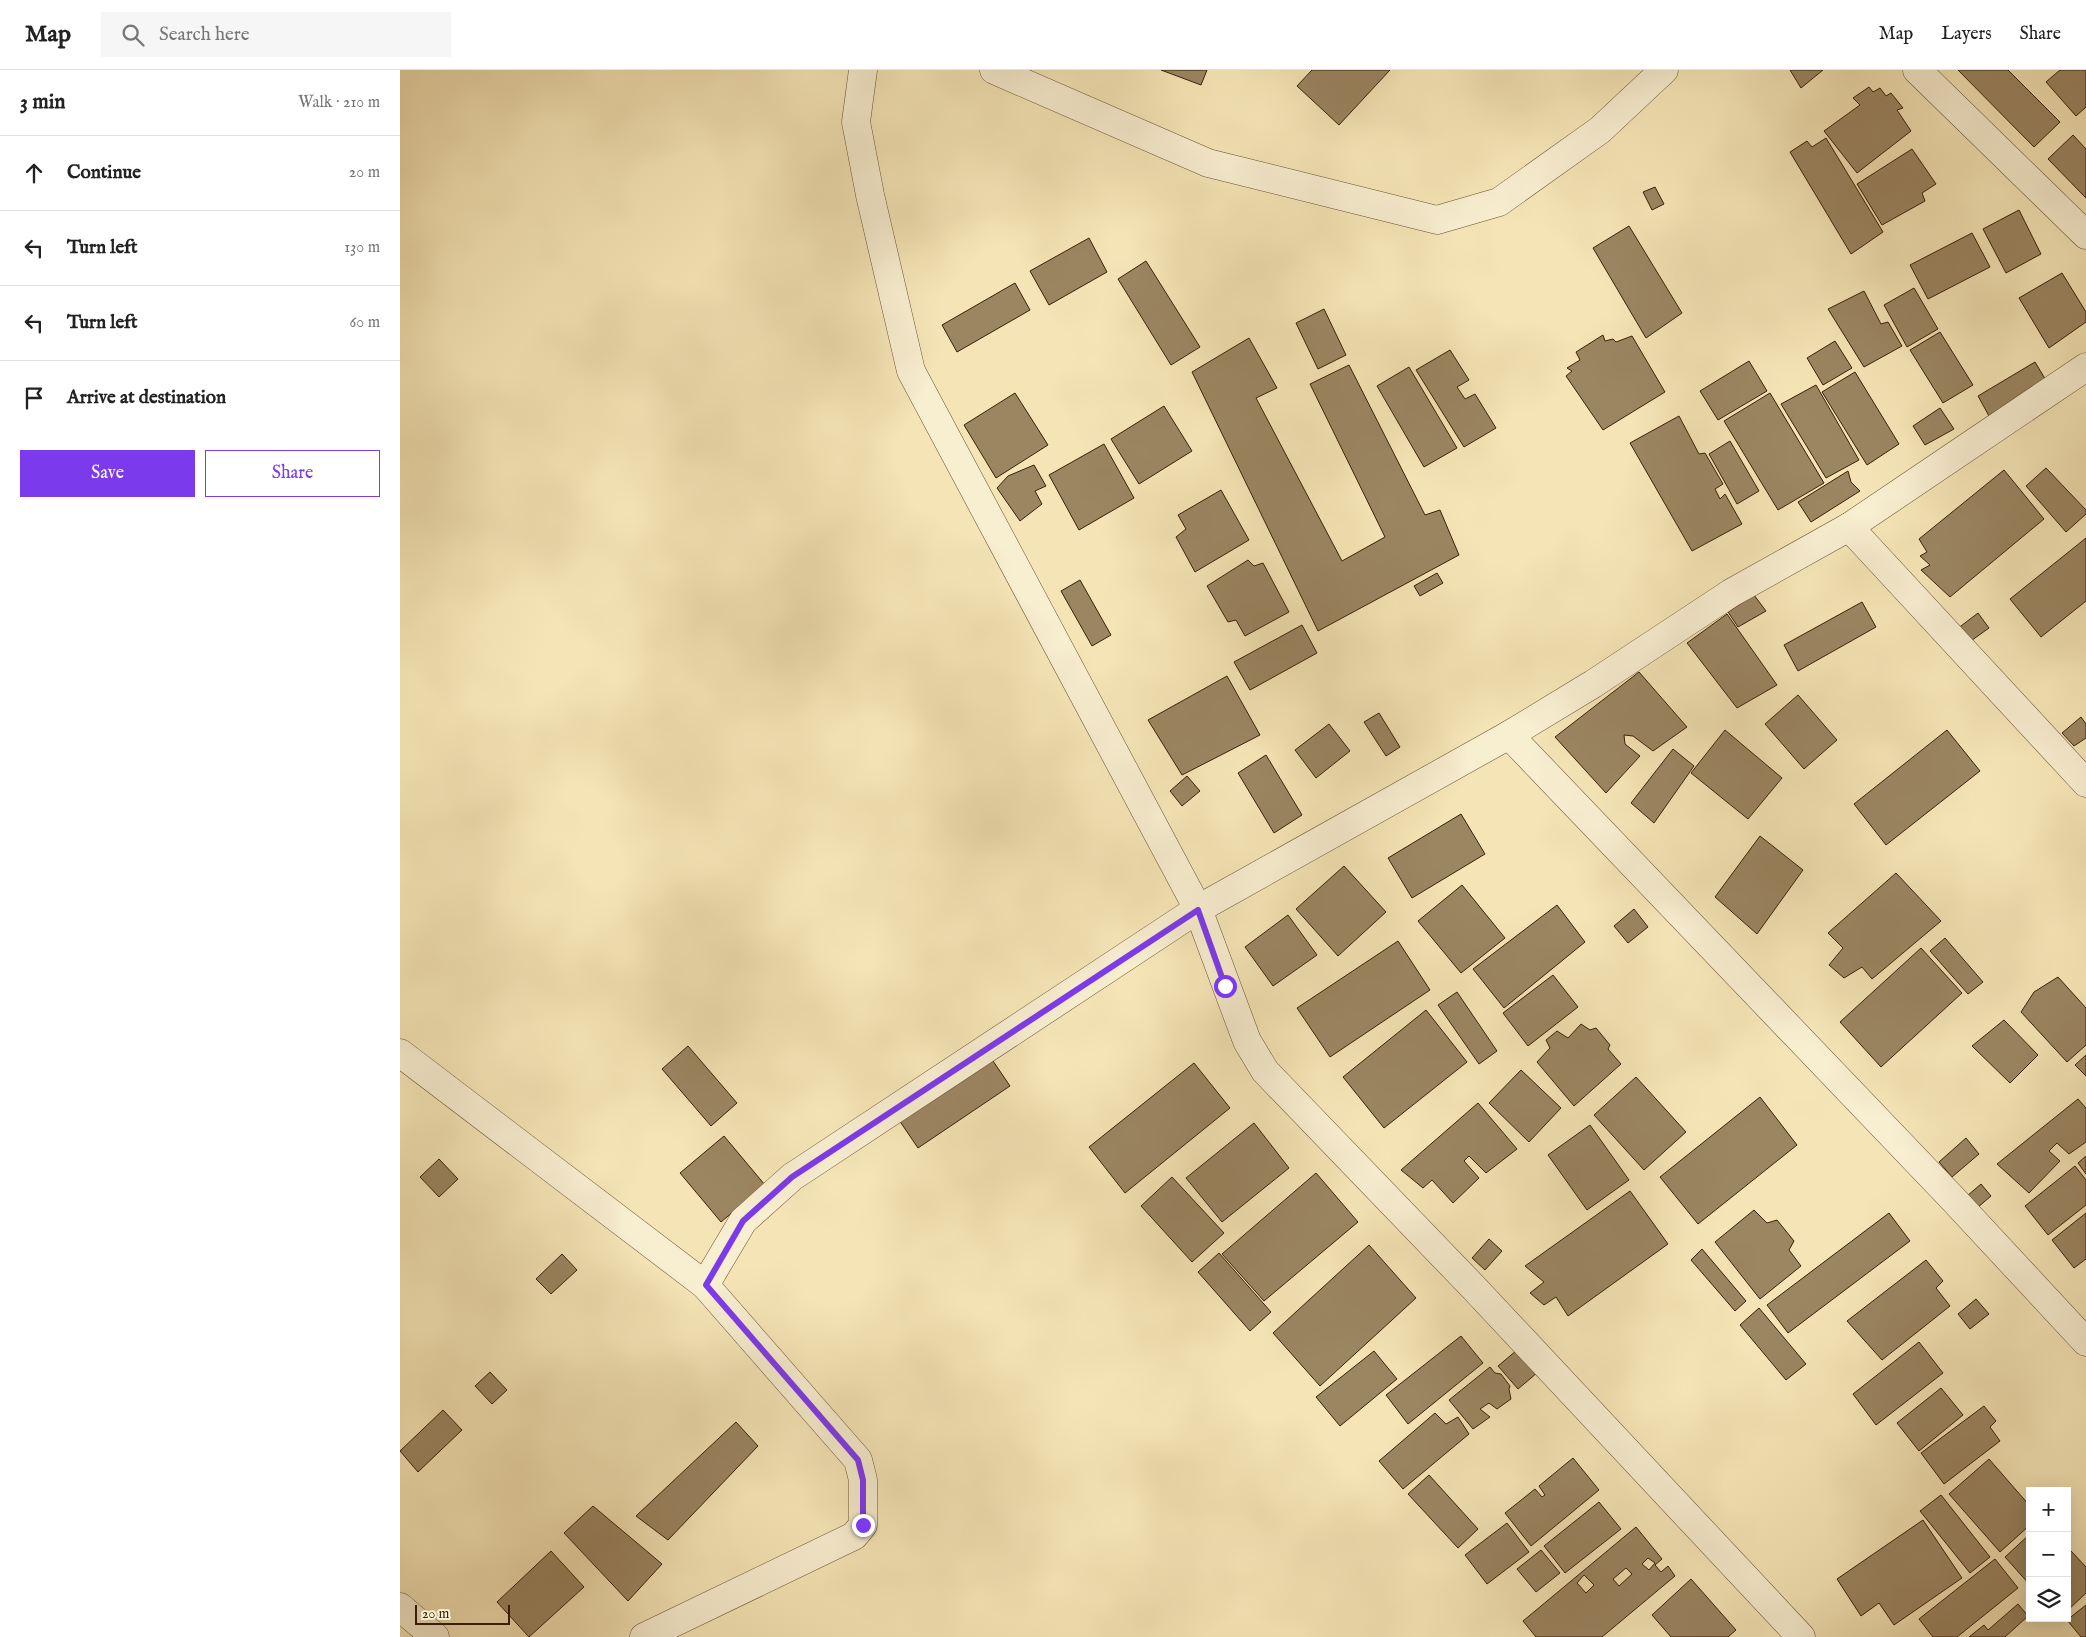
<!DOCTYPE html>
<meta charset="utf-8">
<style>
body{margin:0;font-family:"IM FELL English",serif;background:#f6f6f6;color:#222}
.controls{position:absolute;right:15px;bottom:15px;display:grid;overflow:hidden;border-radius:0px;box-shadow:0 5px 20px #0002}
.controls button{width:45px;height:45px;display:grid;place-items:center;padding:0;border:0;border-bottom:1px solid #e0e0e0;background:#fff;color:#222;font:25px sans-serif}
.scale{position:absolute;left:15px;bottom:12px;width:95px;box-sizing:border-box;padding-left:5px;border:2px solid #3a1f06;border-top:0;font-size:14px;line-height:18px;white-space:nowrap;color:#3a1f06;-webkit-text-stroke:4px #f8eed0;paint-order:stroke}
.stop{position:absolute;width:15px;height:15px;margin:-11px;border:4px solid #7c3aed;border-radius:50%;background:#fff}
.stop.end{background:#7c3aed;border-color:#fff;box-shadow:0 1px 5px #0008}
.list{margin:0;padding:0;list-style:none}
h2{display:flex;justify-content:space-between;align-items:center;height:65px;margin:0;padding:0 20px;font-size:21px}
h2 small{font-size:16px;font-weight:400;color:#767676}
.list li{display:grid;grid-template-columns:32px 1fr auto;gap:15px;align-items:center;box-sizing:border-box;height:75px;padding:0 20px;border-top:1px solid #e0e0e0}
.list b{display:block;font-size:19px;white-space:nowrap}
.list em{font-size:16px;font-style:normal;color:#767676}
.actions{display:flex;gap:10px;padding:15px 20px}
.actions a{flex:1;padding:11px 0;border:1px solid #7c3aed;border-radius:0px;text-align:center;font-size:18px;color:#7c3aed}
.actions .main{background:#7c3aed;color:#fff}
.icon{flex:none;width:28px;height:28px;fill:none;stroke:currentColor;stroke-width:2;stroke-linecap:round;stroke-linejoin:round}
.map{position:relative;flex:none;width:1686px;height:1567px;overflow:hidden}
header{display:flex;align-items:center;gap:30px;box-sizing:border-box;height:70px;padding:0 25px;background:#fff;border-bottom:1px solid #e0e0e0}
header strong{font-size:24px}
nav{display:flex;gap:28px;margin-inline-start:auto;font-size:18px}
.search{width:350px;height:45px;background:#f6f6f6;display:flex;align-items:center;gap:12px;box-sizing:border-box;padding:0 18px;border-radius:0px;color:#767676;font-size:19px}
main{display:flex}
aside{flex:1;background:#fff}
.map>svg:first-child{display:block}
.building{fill:#9b8662;stroke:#3a1f06;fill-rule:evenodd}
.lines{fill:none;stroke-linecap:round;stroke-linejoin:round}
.minor-casing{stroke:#695032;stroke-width:29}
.minor{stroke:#f8eed0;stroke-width:28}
.route{stroke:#7c3aed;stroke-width:6}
</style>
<header>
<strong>Map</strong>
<div class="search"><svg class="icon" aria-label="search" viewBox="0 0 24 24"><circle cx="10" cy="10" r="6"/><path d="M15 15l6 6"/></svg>Search here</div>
<nav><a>Map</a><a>Layers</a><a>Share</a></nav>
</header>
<main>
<aside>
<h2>3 min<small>Walk · 210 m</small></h2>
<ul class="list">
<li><svg class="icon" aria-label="ahead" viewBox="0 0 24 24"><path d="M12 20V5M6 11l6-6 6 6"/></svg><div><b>Continue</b></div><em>20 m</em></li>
<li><svg class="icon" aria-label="left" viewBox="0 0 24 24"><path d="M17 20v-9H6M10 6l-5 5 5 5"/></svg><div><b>Turn left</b></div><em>130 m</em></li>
<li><svg class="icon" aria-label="left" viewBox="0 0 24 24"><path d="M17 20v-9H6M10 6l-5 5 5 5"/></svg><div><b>Turn left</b></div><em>60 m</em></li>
<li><svg class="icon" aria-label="arrive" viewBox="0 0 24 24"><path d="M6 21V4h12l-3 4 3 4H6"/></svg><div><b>Arrive at destination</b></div></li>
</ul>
<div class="actions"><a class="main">Save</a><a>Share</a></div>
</aside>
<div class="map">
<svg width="1686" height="1567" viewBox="0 0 1686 1567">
<rect width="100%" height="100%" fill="#f5e5b6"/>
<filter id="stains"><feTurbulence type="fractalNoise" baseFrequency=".004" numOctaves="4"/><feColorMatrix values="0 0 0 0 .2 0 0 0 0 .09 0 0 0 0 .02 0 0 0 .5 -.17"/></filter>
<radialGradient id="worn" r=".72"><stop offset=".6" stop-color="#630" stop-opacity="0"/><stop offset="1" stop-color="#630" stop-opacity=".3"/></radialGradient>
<!-- building -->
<g class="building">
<polygon points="761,0 807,0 801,15"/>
<polygon points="912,0 990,0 939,55 897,16"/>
<polygon points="1390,0 1423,0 1401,18"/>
<polygon points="1558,0 1608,0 1660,52 1634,77"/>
<polygon points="1660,0 1686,0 1686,37 1676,46 1646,12"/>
<polygon points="1469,17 1473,22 1480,18 1486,26 1491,23 1503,38 1497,40 1511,61 1457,103 1424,61 1460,35 1453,28"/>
<polygon points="1673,65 1686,79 1686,128 1648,89"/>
<polygon points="1426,68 1483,162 1451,184 1390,82 1407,71 1412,77"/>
<polygon points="1512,79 1536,114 1522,123 1525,131 1482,155 1457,114"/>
<polygon points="1255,117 1264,134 1252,140 1243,122"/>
<polygon points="1619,140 1641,184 1606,203 1583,159"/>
<polygon points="1229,156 1282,243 1246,268 1193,178"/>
<polygon points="1572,163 1590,197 1528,229 1510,195"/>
<polygon points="689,168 707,202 649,235 630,201"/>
<polygon points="746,191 800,277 771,295 718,209"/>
<polygon points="1662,203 1686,242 1686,252 1649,278 1619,228"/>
<polygon points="615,213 630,240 557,282 542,255"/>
<polygon points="1514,218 1538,259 1507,277 1484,235"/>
<polygon points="1464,221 1481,254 1488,252 1502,276 1464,297 1428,239"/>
<polygon points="924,239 946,285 918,299 896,253"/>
<polygon points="1540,262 1573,315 1543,333 1510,280"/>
<polygon points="1203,265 1205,271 1213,269 1216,272 1232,266 1265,322 1203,360 1166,306 1172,301 1167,298 1180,290 1176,282"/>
<polygon points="849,268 877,318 856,328 942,491 985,467 910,314 949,295 1025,445 1040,440 1059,485 918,561 792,302"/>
<polygon points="1435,271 1452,298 1423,315 1407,288"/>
<polygon points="1050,280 1069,310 1057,317 1065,329 1075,324 1096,358 1064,377 1016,300"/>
<polygon points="1349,291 1367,321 1318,350 1300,321"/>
<polygon points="1635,292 1647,312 1589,346 1578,326"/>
<polygon points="1009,297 1057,378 1024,397 977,316"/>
<polygon points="1455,302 1499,374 1467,395 1422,322"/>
<polygon points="1416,315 1459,390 1426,408 1381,334"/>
<polygon points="615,323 648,375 596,408 564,355"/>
<polygon points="1370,323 1424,413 1378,440 1324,351"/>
<polygon points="764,336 792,381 739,414 711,369"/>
<polygon points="1540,338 1554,359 1525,375 1513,356"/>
<polygon points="1279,346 1299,384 1305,383 1323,414 1315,419 1320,429 1325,424 1342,454 1292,481 1230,373"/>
<polygon points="1330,371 1359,421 1337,434 1309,384"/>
<polygon points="704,374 734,428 679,460 649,405"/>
<polygon points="634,395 646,416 635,421 642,434 620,451 597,418 608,406"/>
<polygon points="1646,398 1686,440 1686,444 1666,462 1626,416"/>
<polygon points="1604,400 1644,449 1550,527 1521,500 1530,495 1520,486 1527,482 1519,469"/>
<polygon points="1448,401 1451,412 1460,421 1411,452 1398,432"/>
<polygon points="821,420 849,470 795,502 776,467 786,459 778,445"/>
<polygon points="1686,468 1686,531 1641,567 1610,529"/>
<polygon points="848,490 854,496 863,493 889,542 845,566 836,550 828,552 807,516"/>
<polygon points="1037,503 1043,513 1020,526 1014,516"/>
<polygon points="680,510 711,565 692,576 661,521"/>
<polygon points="1354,525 1366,541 1338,557 1328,542"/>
<polygon points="1462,532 1476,557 1398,601 1384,575"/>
<polygon points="1578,543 1589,558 1568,573 1557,559"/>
<polygon points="1327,544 1377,615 1337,638 1287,573"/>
<polygon points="902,555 917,583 850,620 834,592"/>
<polygon points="1239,602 1287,657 1253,681 1233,666 1224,665 1225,674 1240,686 1206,723 1155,667"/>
<polygon points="827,606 860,665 782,705 748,650"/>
<polygon points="1398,625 1437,670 1404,699 1365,654"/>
<polygon points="979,643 1000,677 986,686 964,652"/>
<polygon points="1681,647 1686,654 1686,668 1674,676 1662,663"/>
<polygon points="929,654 950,681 916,708 895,680"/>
<polygon points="1325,660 1382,708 1348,749 1291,703"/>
<polygon points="1547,660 1580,701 1486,775 1454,734"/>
<polygon points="1273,679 1294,696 1254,753 1231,733"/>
<polygon points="866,685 902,745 874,763 838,703"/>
<polygon points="787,706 800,721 782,736 770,721"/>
<polygon points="1061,744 1085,784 1012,828 988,788"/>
<polygon points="1360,766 1403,800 1357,864 1315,827"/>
<polygon points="944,796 986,842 938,886 896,839"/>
<polygon points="1496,803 1541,851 1472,909 1462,897 1444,908 1429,895 1443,878 1428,863"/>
<polygon points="1062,815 1105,868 1061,903 1018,851"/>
<polygon points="1157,835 1185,872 1104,938 1073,899"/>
<polygon points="1234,839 1248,857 1228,873 1214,856"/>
<polygon points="888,845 917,885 873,916 845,877"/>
<polygon points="1545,868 1583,912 1568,924 1530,881"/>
<polygon points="998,871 1030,920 930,987 897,938"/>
<polygon points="1521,878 1562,923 1481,997 1440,952"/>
<polygon points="1153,905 1178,937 1128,976 1103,943"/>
<polygon points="1658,907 1686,938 1686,975 1667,992 1621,942 1634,922"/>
<polygon points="1057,922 1097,981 1079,994 1038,935"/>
<polygon points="1026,940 1067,992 984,1058 943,1007"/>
<polygon points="1604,950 1638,985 1610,1013 1572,976"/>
<polygon points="1181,954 1190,960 1196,958 1210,975 1208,979 1221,994 1174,1036 1137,992 1150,978 1146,970 1157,961 1168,968"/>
<polygon points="288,976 337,1033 311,1056 262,999"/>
<polygon points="1686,985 1686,1006 1675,995"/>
<polygon points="591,988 610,1016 518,1078 499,1050"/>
<polygon points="794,993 830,1038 725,1123 689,1077"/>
<polygon points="1121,1000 1161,1038 1129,1072 1089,1033"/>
<polygon points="1236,1007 1286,1062 1244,1100 1194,1045"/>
<polygon points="1360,1027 1397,1075 1298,1154 1260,1107"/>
<polygon points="1678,1029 1686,1038 1686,1072 1669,1084 1657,1073 1649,1081 1660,1091 1629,1123 1597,1094"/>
<polygon points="1078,1033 1117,1079 1086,1103 1069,1086 1064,1091 1079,1108 1053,1133 1032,1110 1023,1118 1001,1100"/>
<polygon points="854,1053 889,1098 822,1152 786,1108"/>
<polygon points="1190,1055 1229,1110 1187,1140 1148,1085"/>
<polygon points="324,1066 365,1115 321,1152 280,1103"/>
<polygon points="1566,1068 1579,1084 1552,1107 1539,1092"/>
<polygon points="1686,1086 1686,1104 1678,1093"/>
<polygon points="39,1089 58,1109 39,1127 20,1107"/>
<polygon points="1675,1096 1686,1110 1686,1135 1648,1165 1625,1136"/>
<polygon points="916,1103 958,1152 864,1231 822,1184"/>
<polygon points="772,1107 824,1163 792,1192 741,1136"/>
<polygon points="1581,1114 1591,1126 1577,1138 1567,1126"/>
<polygon points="1230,1121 1268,1174 1168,1246 1156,1227 1144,1235 1130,1223 1144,1212 1125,1196"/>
<polygon points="1354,1140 1367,1153 1377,1150 1394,1171 1389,1180 1401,1196 1360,1229 1315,1172"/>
<polygon points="1489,1143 1510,1171 1388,1263 1367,1235"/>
<polygon points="1686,1143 1686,1189 1674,1198 1652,1170"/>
<polygon points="1089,1169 1102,1181 1085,1200 1072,1188"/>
<polygon points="969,1175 1016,1228 920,1316 873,1263"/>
<polygon points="1302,1179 1346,1231 1335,1241 1291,1190"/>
<polygon points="819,1183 871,1242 850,1261 798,1202"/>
<polygon points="162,1184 177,1200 151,1224 136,1209"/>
<polygon points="1526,1190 1543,1211 1536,1218 1550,1236 1482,1290 1447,1251"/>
<polygon points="1576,1229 1589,1244 1570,1259 1558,1244"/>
<polygon points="1359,1238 1406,1294 1386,1310 1340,1255"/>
<polygon points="1061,1266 1083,1293 1008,1354 986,1325"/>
<polygon points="1519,1272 1543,1303 1476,1355 1453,1324"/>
<polygon points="1117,1280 1137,1303 1118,1319 1098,1296"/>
<polygon points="974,1281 997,1309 940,1356 916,1327"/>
<polygon points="1090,1297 1095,1303 1101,1304 1110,1316 1109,1319 1111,1329 1097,1339 1089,1333 1080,1339 1090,1347 1073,1359 1049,1330"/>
<polygon points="90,1302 107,1320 92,1334 75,1316"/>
<polygon points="1541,1318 1563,1345 1519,1381 1497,1353"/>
<polygon points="1584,1336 1596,1351 1590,1357 1600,1371 1544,1414 1521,1383"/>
<polygon points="43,1340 62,1360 18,1402 0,1381"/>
<polygon points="1035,1343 1046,1354 1058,1347 1069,1364 1003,1419 979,1391"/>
<polygon points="336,1352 358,1376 268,1470 236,1446"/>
<polygon points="1173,1388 1199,1420 1131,1476 1105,1443 1135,1419 1142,1427 1145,1425 1139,1416"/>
<polygon points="1589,1389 1630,1436 1630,1455 1600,1482 1549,1424"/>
<polygon points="1029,1405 1078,1459 1058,1478 1008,1424"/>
<polygon points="1541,1425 1590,1487 1570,1503 1520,1441"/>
<polygon points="1199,1432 1221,1459 1165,1503 1144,1476"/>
<polygon points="193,1436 262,1494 228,1531 164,1463"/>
<polygon points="1523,1450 1562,1508 1494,1555 1479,1533 1461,1546 1437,1509"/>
<polygon points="1107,1453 1129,1482 1087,1514 1065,1485"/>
<path d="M1236 1457 1262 1489 1255 1495 1261 1502 1268 1496 1275 1506 1202 1567H1136L1123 1551ZM1248 1488 1255 1493 1249 1500 1242 1494ZM1226 1498 1232 1504 1219 1516 1213 1509ZM1184 1505 1194 1515 1186 1523 1177 1513Z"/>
<polygon points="1630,1464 1630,1515 1605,1487"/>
<polygon points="1141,1480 1160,1503 1136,1522 1117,1499"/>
<polygon points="151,1481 184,1517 129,1567 97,1532"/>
<polygon points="1671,1481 1686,1497 1686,1523 1667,1541 1667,1485"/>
<polygon points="1595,1489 1618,1518 1557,1567 1533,1567 1519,1549"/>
<polygon points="1291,1509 1336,1560 1328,1567 1271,1567 1252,1545"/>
<polygon points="1618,1534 1628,1546 1605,1567 1569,1567 1584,1555 1588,1560"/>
<polygon points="1686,1535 1686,1567 1681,1567 1667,1550"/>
</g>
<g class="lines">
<defs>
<g id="minor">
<polyline points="463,0 456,52 470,125 511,301 798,839 847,971 865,1001 1075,1219 1401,1567"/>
<polyline points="594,0 808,93 1037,150 1099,132 1200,60 1264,0"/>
<polyline points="1517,0 1686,165"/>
<polyline points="1449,457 1686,713"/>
<polyline points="1109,665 1554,1130 1686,1272"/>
<polyline points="0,983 305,1215 458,1390 463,1410 463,1455 454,1466 244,1567"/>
<polyline points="305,1215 343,1151 392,1107 798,839 1109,665 1193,614 1331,523 1449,457 1686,297"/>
<polyline points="0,1537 35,1567"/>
</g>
</defs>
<!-- minor casing -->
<use href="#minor" class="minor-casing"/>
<!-- minor -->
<use href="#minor" class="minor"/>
</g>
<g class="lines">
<!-- route -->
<polyline class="route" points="463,1455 463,1410 458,1390 306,1215 343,1151 392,1107 798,840 825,916"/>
</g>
<rect width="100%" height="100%" filter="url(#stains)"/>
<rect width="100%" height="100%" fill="url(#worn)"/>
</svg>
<div class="controls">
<button>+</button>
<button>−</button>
<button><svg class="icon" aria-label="layers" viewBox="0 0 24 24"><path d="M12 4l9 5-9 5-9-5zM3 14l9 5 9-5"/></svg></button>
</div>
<div class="scale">20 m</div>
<div class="stop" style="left:825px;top:916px"></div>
<div class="stop end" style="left:463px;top:1455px"></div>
</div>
</main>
